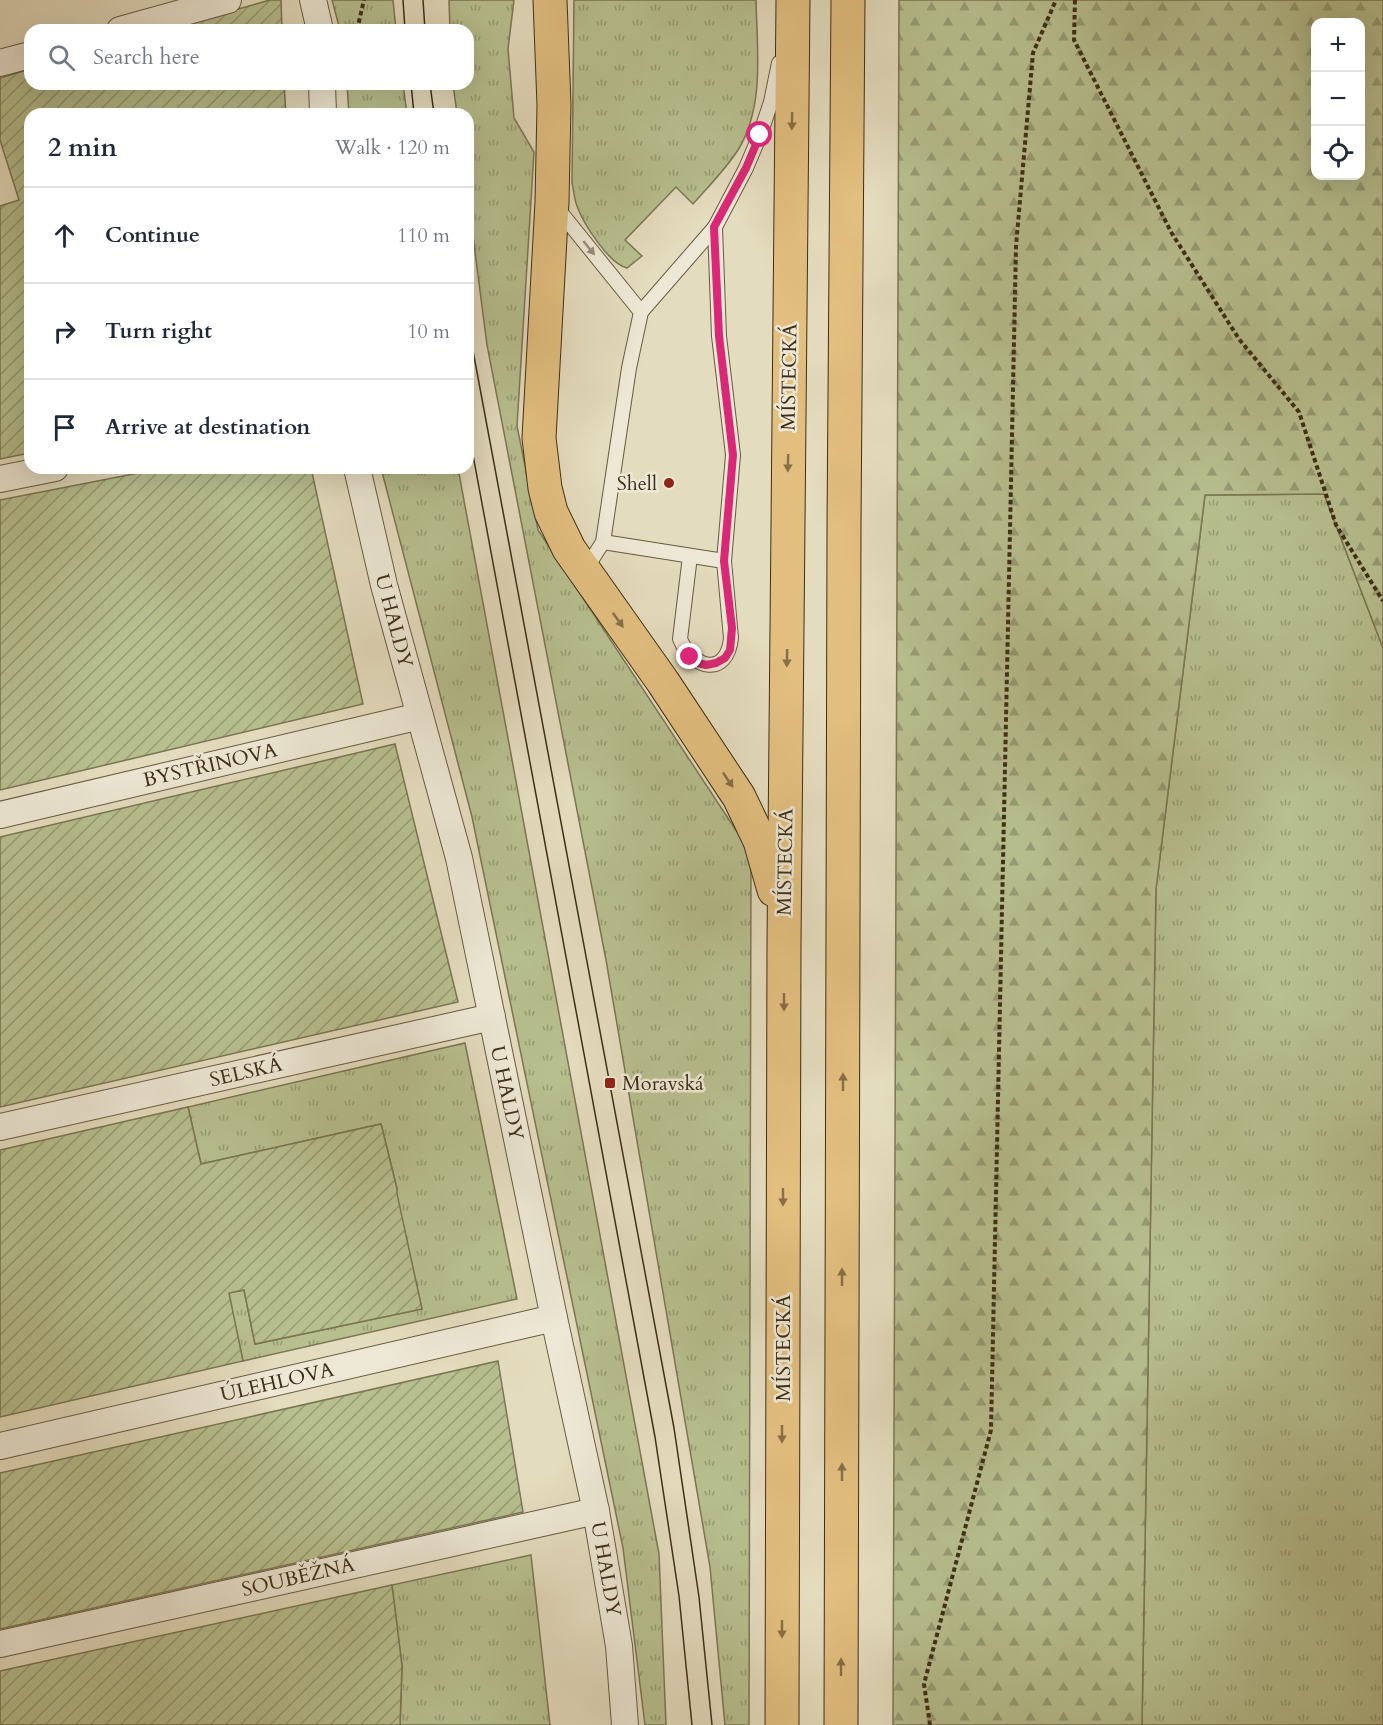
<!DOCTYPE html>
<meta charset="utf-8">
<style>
body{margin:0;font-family:Cardo,serif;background:#f6f6f7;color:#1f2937}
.controls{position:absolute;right:18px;top:18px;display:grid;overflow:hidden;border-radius:12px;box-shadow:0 6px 24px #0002}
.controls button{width:54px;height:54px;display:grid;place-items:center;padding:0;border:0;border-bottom:2px solid #e0e1e3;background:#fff;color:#1f2937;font:30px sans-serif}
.stop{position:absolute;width:18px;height:18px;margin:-14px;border:4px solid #db2777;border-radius:50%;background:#fff}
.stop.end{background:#db2777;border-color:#fff;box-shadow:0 2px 6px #0008}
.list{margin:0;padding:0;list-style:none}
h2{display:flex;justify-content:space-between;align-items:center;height:78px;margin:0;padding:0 24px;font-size:26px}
h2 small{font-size:20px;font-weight:400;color:#747a83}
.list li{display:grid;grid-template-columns:39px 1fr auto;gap:18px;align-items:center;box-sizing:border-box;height:96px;padding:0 24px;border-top:2px solid #e0e1e3}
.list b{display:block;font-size:22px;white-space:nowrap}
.list em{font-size:20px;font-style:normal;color:#747a83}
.icon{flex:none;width:33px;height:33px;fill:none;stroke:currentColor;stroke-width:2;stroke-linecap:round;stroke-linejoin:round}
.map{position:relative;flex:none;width:1383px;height:1725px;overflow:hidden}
.search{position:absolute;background:#fff;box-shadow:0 6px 24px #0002;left:24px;top:24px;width:450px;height:66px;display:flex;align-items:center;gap:15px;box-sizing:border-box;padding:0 21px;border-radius:18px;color:#747a83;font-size:22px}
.panel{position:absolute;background:#fff;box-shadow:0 6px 24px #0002;left:24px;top:108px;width:450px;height:366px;border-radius:18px}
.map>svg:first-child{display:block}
.grass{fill:url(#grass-tufts);stroke:#7b7653;stroke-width:1.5}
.forest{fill:url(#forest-firs);stroke:#7b7653;stroke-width:1.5;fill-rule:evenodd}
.garden{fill:url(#garden-furrows);stroke:#7b7653;stroke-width:1.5}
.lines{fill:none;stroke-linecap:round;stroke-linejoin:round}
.lane-casing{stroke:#685a41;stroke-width:16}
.street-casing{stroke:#685a41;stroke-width:28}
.highway-casing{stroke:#3f2e17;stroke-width:35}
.path{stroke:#3f2e17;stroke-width:4;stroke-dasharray:4.5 3;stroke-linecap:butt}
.lane{stroke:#ede8d5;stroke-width:14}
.street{stroke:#ede8d5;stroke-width:26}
.highway{stroke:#e2be7f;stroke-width:33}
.tram{stroke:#3f2e17;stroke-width:1.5}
.oneway{fill:#886f46}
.oneway2{fill:#968b76}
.route{stroke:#db2777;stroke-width:8}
.poi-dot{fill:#8f2418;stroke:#ede8d5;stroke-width:2}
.labels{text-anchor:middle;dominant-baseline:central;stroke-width:5;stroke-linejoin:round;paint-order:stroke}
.street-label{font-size:20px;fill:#3f2e17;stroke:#ede8d5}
.poi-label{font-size:20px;fill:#3f2e17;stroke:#ede8d5;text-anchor:end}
</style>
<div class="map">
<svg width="1383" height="1725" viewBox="0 0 1383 1725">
<defs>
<pattern id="grass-tufts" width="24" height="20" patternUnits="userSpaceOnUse" patternTransform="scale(1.5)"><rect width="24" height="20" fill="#b7bf8f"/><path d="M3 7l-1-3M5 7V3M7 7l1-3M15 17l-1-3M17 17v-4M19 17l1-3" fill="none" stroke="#969c74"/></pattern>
<pattern id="forest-firs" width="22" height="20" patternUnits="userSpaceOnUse" patternTransform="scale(1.5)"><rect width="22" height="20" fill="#b7bf8f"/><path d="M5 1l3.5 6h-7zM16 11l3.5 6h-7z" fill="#969c74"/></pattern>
<pattern id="garden-furrows" width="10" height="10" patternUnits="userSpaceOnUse" patternTransform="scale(1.5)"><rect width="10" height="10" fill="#b7bf8f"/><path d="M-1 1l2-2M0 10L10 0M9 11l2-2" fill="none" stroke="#969c74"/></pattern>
</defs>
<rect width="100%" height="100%" fill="#e4dcbe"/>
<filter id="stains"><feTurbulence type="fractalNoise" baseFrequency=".00333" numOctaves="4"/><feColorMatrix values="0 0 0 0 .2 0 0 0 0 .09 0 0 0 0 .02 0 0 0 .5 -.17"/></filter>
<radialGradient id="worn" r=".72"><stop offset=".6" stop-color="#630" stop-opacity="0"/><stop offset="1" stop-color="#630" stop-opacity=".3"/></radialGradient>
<!-- grass -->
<g class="grass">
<polygon points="332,0 393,0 396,30 340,30"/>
<polygon points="449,0 514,0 508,49 514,118 534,152 517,426 538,530 751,853 749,1725 725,1725 710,1567 606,960 487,345 468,198 468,114 457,114 453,84 468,84 468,30 450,30"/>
<path d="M574 0H756C757 49 765 106 738 150 725 170 708 187 693 204L676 187 625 240 642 256 627 268C609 264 583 223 577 206 574 199 574 190 572 183Z"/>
<polygon points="347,84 403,84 407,114 349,114"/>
<polygon points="381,468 458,468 659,1554 666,1725 645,1725 623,1548 472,817"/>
<polygon points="1324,494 1383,648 1383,1725 1142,1725 1156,889 1205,495"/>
<polygon points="465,1043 517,1299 243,1361 228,1293 244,1290 255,1344 422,1309 396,1194 397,1188 381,1124 201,1164 188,1107"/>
<polygon points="531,1555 550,1725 400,1725 402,1666 392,1585"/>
</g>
<!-- forest -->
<path class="forest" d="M899 0H1383V648L1324 494 1205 495 1156 889 1142 1725H893ZM1316 22H1360V176H1316Z"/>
<!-- garden -->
<g class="garden">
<polygon points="270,0 281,0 282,30 164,30"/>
<polygon points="30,69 30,84 284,84 286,114 30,114 30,453 0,459 0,206 19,200 0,140 0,78"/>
<polygon points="164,468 311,468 363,704 0,790 0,500"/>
<polygon points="395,744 458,1002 0,1107 0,837"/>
<polygon points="188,1107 201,1164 381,1124 397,1189 397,1194 422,1309 255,1344 244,1290 229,1293 243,1361 0,1417 0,1150"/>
<polygon points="498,1361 523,1512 0,1629 0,1473"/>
<polygon points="392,1585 402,1666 400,1725 0,1725 0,1671"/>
</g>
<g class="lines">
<defs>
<g id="lane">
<polyline points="557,208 641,312"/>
<polyline points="603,542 724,561"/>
<path d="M690 556 680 639C693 670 727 677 731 638L724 561 733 455 719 336 715 227"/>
<polyline points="585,570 603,542 629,368 641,312 715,227 746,168 760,135 771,102 779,63"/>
</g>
<g id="street">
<polyline points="313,0 320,30"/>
<polyline points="120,30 228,0"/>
<polyline points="0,63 30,55"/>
<polyline points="322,84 323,114"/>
<polyline points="357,468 384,585 459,858 554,1318 596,1511 619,1646 625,1725"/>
<polyline points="0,479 55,468"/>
<polyline points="0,815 420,716"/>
<polyline points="0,1127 492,1017"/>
<polyline points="0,1446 554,1318"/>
<polyline points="0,1644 596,1511"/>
</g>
<g id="highway">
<polyline points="550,0 554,105 552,202 539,438 545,488 551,512 569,549 663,682 739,797 760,841 774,890"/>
<polyline points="782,1725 784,943 793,0"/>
<polyline points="841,1725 844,527 848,0"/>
</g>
</defs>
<!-- lane casing -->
<use href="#lane" class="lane-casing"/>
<!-- street casing -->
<use href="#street" class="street-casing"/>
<!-- highway casing -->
<use href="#highway" class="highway-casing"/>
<!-- path -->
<g class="path">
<polyline points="1075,0 1074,40 1171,232 1239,339 1299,412 1336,525 1383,601"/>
<polyline points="357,30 364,0"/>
<polyline points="930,1725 924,1684 991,1430 1016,246 1033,53 1056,0"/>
</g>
<!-- lane -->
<use href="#lane" class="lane"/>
<!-- street -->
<use href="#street" class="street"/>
<!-- highway -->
<use href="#highway" class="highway"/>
<!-- tram -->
<g class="tram">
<polyline points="403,0 405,30"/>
<polyline points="423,0 425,30"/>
<polyline points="411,84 414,114"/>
<polyline points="430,84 434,114"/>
<polyline points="468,324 674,1428 699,1597 712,1725"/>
<polyline points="468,428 655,1437 679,1596 692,1725"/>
</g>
</g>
<!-- one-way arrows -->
<defs><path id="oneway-solid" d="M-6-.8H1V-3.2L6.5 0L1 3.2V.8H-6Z" transform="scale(1.5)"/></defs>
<g class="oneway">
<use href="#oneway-solid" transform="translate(792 121) rotate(91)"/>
<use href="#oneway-solid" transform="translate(788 463) rotate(91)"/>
<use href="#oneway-solid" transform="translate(618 620) rotate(54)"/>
<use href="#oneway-solid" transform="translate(787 658) rotate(91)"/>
<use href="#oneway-solid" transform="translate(728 780) rotate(56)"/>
<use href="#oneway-solid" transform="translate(784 1002) rotate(90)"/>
<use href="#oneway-solid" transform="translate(843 1082) rotate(-90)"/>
<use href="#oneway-solid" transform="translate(783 1197) rotate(90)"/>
<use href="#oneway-solid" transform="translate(842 1277) rotate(-90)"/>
<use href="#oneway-solid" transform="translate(782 1434) rotate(90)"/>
<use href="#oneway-solid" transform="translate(842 1472) rotate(-90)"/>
<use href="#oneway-solid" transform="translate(782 1629) rotate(90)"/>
<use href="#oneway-solid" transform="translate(841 1667) rotate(-90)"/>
</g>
<use class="oneway2" href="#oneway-solid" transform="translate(589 248) rotate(51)"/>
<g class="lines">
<!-- route -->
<polyline class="route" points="690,657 698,663 706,665 716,663 725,658 730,650 732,628 724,561 733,455 719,336 714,227 746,168 760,135"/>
</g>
<!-- markers -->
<g class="poi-dot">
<circle cx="669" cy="483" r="6"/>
<rect x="604" y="1077" width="12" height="12" rx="3"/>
</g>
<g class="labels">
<!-- street labels -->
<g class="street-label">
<text transform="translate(789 377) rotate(-89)">MÍSTECKÁ</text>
<text transform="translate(394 621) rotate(75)">U HALDY</text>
<text transform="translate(210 765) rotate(-13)">BYSTŘINOVA</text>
<text transform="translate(785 862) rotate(-89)">MÍSTECKÁ</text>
<text transform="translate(246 1072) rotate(-13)">SELSKÁ</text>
<text transform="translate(507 1093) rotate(78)">U HALDY</text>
<text transform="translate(783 1348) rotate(-90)">MÍSTECKÁ</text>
<text transform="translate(277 1382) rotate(-13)">ÚLEHLOVA</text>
<text transform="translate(606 1569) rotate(80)">U HALDY</text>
<text transform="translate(298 1577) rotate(-13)">SOUBĚŽNÁ</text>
</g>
<!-- poi labels -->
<g class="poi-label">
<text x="657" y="483">Shell</text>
<text x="622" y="1083" text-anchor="start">Moravská</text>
</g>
</g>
<rect width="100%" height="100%" filter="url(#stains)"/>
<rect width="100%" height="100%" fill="url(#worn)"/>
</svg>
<div class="controls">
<button>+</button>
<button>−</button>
<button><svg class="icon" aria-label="locate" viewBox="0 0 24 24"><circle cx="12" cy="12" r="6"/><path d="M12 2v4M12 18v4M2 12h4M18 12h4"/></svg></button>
</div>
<div class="stop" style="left:760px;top:135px"></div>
<div class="stop end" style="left:690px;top:657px"></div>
<div class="search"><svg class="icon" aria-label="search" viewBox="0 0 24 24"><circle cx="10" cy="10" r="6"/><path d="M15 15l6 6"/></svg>Search here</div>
<section class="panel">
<h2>2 min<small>Walk · 120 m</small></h2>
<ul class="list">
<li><svg class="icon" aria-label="ahead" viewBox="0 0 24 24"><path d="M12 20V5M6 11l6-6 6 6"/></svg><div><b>Continue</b></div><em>110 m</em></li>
<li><svg class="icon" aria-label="right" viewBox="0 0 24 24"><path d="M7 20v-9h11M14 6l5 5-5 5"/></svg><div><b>Turn right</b></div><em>10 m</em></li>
<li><svg class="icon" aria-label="arrive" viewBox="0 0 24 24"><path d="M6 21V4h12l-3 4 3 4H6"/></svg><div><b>Arrive at destination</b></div></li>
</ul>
</section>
</div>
